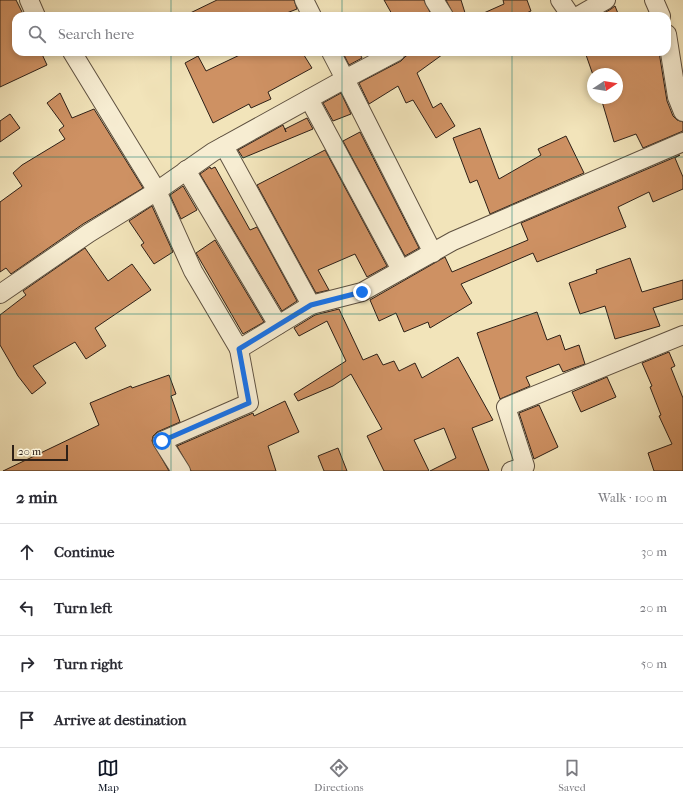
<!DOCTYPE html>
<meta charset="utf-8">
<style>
body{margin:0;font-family:"IM FELL French Canon",serif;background:#f2f2f3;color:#2b2b33}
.compass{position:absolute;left:587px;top:68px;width:36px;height:36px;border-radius:50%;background:#fff;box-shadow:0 2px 6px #0003;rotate:78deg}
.scale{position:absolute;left:12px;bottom:10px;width:56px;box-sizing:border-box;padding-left:4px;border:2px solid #2e2017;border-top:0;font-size:11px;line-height:14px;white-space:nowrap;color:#2e2017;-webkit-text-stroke:3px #f7edd2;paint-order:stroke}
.stop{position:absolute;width:12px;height:12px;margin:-9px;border:3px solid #1a73e8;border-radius:50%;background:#fff}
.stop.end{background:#1a73e8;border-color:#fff;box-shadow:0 1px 4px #0008}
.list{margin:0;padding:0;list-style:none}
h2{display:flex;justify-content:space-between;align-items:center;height:52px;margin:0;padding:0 16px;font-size:17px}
h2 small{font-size:13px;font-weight:400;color:#7c7c81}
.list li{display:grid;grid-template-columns:26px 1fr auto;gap:12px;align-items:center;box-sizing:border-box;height:56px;padding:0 16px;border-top:1px solid #e1e1e2}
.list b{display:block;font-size:15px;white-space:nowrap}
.list em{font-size:13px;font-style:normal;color:#7c7c81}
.icon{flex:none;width:22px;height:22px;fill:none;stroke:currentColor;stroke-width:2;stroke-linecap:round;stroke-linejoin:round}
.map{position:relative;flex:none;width:683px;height:471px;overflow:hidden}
.search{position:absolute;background:#fff;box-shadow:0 2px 6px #0003;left:12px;right:12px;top:12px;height:44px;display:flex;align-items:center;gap:10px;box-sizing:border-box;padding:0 14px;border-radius:12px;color:#7c7c81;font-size:15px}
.sheet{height:276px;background:#fff}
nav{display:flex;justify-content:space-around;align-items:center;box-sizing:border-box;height:56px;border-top:1px solid #e1e1e2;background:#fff;font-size:11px;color:#7c7c81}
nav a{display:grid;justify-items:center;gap:2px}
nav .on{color:#111827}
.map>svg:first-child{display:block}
.building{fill:#ce9163;stroke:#2e2017}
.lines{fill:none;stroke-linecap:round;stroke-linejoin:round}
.minor-casing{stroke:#5f5140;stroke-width:20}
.minor{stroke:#f7edd2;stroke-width:18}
.route{stroke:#1a73e8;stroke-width:5}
.grid{fill:none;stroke:#0f766e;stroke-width:1;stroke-opacity:0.55}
</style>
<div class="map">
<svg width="683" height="471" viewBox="0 0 683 471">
<rect width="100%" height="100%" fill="#f2e4ba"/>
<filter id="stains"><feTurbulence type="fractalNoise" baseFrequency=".005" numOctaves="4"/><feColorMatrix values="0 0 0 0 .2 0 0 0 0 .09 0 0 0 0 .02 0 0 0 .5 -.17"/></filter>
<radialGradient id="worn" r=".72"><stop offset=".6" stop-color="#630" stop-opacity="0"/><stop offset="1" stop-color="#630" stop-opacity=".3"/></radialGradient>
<!-- building -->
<g class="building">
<polygon points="0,0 16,0 24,16 16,16 16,52 41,52 47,65 0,87"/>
<polygon points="217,0 294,0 297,9 279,16 184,16"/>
<polygon points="384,0 424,0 432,16 393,16"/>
<polygon points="446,0 461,0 466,16 454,16"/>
<polygon points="503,0 527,0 531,11 520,16 477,16 504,4"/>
<polygon points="615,6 619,16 599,16 611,9"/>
<polygon points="246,52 302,52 312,68 268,92 271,99 251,108 249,104 213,123 185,63 198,56 206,71"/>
<polygon points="351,52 359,52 362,58 349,65 344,55"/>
<polygon points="413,52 446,52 417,73 433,108 441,103 455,126 436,138 413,100 406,103 398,86 369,104 359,83 401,61 406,56"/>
<polygon points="585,52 659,52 667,101 673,116 677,120 683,122 683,131 643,148 636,134 614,142 601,98 617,98 617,74 593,75"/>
<polygon points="60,93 72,118 94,109 143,188 83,224 11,274 6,268 0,272 0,202 22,186 13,173 22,165 65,139 59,130 64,126 47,103"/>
<polygon points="341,93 351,114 333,121 323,103"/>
<polygon points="10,114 20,128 0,142 0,121"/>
<polygon points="307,118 313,129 243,158 238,150 283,125 286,132 285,129"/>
<polygon points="480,128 499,179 541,155 538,149 566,136 584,173 490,214 477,180 470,183 453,138"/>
<polygon points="360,132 419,248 405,256 343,141"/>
<polygon points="325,150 387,266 367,277 355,254 318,270 329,290 316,293 257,185"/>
<polygon points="680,155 675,158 683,177 683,189 653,202 649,192 618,207 626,227 537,262 533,253 461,284 472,303 430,328 428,322 404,332 396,313 379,321 370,300 445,257 452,272 528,240 521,223"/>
<polygon points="210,167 211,169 215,167 250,230 257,227 297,301 282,311 200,174"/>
<polygon points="183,186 197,210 181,219 170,195"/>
<polygon points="152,206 173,252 154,264 141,245 144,243 129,221"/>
<polygon points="215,240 264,322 243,334 196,253"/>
<polygon points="85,248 108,281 132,264 151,290 95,328 106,346 86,359 75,342 33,366 46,383 32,394 18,376 0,345 0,315 26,295 23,291"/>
<polygon points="630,258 642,292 683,280 683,299 653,308 660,326 615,339 605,306 580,314 569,283 597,273 596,270"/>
<polygon points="339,309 363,360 377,354 383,365 394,361 399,371 415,363 422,378 458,357 493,420 472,428 489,471 430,471 456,458 444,428 414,440 429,471 384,471 367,436 382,429 351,374 333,386 298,401 294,394 346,361 327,321 299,336 294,328 315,315"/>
<polygon points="537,312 547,340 560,335 565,350 579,345 585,364 563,372 559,364 526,377 530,386 500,399 477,333"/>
<polygon points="669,352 675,366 671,368 683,398 683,471 654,471 648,453 672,444 659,416 661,415 650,387 652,386 642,363"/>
<polygon points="169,375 176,394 171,396 180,422 157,432 153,436 152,441 169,471 3,471 99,425 90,403 131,386 132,388"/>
<polygon points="607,377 616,397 581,412 572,392"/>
<polygon points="285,401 299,432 268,446 276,471 191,471 177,446 253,413 254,416"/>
<polygon points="539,405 558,447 534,459 519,413"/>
<polygon points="338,448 347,471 324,471 318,456"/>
</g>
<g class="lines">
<defs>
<g id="minor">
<polyline points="29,0 36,16"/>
<polyline points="304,0 312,16"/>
<polyline points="434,0 444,16"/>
<polyline points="560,0 571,16"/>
<polyline points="654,0 661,16"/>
<polyline points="578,16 606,0"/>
<polyline points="667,34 677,97 683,112"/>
<polyline points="72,52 157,191 193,271 239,349 311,305 362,292 453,241 683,142"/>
<polyline points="396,52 345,79 433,253"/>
<polyline points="309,99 401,270"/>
<polyline points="224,146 311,305"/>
<polyline points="186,170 278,325"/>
<polyline points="0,294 89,233 157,191 213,152 345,79 331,52"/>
<polyline points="181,471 162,441 249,403 239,349"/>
<polyline points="511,471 525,466 506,407 683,335"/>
</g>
</defs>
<!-- minor casing -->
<use href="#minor" class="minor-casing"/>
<!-- minor -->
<use href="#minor" class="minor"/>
</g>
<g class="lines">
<!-- route -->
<polyline class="route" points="162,441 249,403 239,349 311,305 362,292"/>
</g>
<!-- grid -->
<path class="grid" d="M171 0V16M342 0V16M512 0V16M171 52V471M342 52V471M512 52V471M0 157H683M0 314H683"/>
<rect width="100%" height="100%" filter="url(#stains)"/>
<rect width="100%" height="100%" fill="url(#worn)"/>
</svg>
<svg class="compass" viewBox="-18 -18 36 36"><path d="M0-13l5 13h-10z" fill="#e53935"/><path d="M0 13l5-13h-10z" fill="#7c7c81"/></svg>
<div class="scale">20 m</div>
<div class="stop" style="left:162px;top:441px"></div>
<div class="stop end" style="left:362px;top:292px"></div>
<div class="search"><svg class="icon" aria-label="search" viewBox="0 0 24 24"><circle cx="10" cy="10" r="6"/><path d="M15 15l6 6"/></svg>Search here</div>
</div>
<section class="sheet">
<h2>2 min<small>Walk · 100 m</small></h2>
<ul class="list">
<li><svg class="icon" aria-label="ahead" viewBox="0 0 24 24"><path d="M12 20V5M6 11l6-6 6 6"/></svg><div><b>Continue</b></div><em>30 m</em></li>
<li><svg class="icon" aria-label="left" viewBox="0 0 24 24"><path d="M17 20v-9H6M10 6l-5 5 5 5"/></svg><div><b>Turn left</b></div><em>20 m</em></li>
<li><svg class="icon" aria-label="right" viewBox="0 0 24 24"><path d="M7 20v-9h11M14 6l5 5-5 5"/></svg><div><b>Turn right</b></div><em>50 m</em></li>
<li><svg class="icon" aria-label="arrive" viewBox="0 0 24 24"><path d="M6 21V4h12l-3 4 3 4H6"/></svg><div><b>Arrive at destination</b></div></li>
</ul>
</section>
<nav>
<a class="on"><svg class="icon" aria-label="map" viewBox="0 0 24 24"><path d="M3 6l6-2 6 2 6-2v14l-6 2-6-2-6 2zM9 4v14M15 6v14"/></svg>Map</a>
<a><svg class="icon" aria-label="directions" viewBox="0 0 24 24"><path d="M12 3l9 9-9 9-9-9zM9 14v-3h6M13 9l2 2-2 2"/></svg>Directions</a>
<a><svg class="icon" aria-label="saved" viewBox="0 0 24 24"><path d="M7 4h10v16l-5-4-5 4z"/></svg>Saved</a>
</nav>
